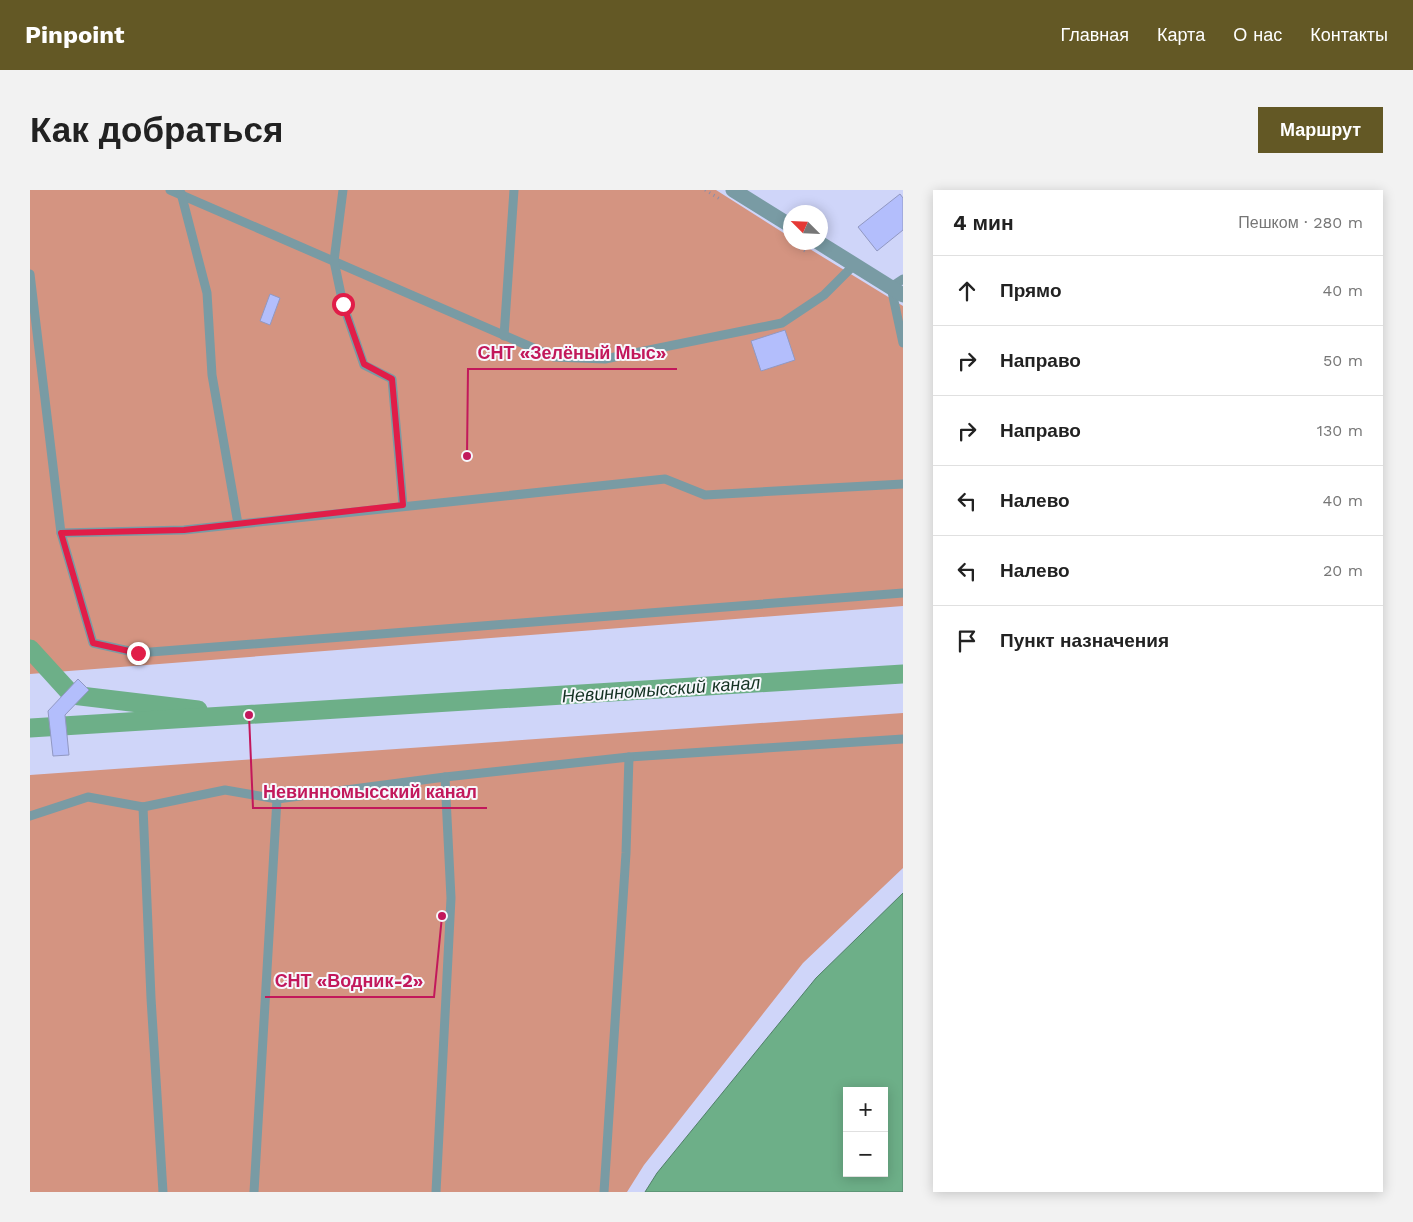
<!DOCTYPE html>
<html lang="ru">
<meta charset="utf-8">
<style>
body{margin:0;font-family:"Work Sans",sans-serif;background:#f2f2f2;color:#222}
.controls{position:absolute;right:15px;bottom:15px;display:grid;overflow:hidden;border-radius:0px;box-shadow:0 2px 12px #0003}
.controls button{width:45px;height:45px;display:grid;place-items:center;padding:0;border:0;border-bottom:1px solid #e0e0e0;background:#fff;color:#222;font:25px sans-serif}
.compass{position:absolute;left:753px;top:15px;width:45px;height:45px;border-radius:50%;background:#fff;box-shadow:0 2px 12px #0003;rotate:294deg}
.stop{position:absolute;width:15px;height:15px;margin:-11px;border:4px solid #e11d48;border-radius:50%;background:#fff}
.stop.end{background:#e11d48;border-color:#fff;box-shadow:0 1px 5px #0008}
.list{margin:0;padding:0;list-style:none}
h2{display:flex;justify-content:space-between;align-items:center;height:65px;margin:0;padding:0 20px;font-size:21px}
h2 small{font-size:16px;font-weight:400;color:#767676}
.list li{display:grid;grid-template-columns:32px 1fr auto;gap:15px;align-items:center;box-sizing:border-box;height:70px;padding:0 20px;border-top:1px solid #e0e0e0}
.list b{display:block;font-size:19px;white-space:nowrap}
.list em{font-size:16px;font-style:normal;color:#767676}
.icon{flex:none;width:28px;height:28px;fill:none;stroke:currentColor;stroke-width:2;stroke-linecap:round;stroke-linejoin:round}
.map{position:relative;flex:none;width:873px;height:1002px;overflow:hidden;border-radius:0px}
header{display:flex;align-items:center;gap:30px;box-sizing:border-box;height:70px;padding:0 25px;background:#635825;color:#fff}
header strong{font-size:24px}
nav{display:flex;gap:28px;margin-inline-start:auto;font-size:18px}
.intro{display:flex;align-items:center;justify-content:space-between;box-sizing:border-box;height:120px;padding:0 30px}
h1{margin:0;font-size:35px}
.button{padding:12px 22px;border-radius:0px;background:#635825;color:#fff;font-size:18px;font-weight:700}
main{display:flex;gap:30px;padding:0 30px}
aside{flex:1;background:#fff;border-radius:0px;box-shadow:0 2px 12px #0003}
.map>svg:first-child{display:block}
.green{fill:#d49481}
.water{fill:#6daf88;stroke:#507f68;fill-rule:evenodd}
.lines{fill:none;stroke-linecap:round;stroke-linejoin:round}
.canal{stroke:#6daf88;stroke-width:19}
.building{fill:#b3befc;stroke:#9198c2}
.path{stroke:#898eaa;stroke-width:3;stroke-dasharray:1 4;stroke-linecap:butt}
.lane{stroke:#799ba4;stroke-width:9}
.street{stroke:#799ba4;stroke-width:15}
.route{stroke:#e11d48;stroke-width:6}
.labels{text-anchor:middle;dominant-baseline:central;stroke-width:4;stroke-linejoin:round;paint-order:stroke}
.water-label{font-size:18px;font-style:italic;fill:#133121;stroke:#f7f8fd}
.leader{fill:none;stroke:#c2185b;stroke-width:2}
.callout-dot{fill:#c2185b;stroke:#f7f8fd;stroke-width:2}
.callout-label{font-size:18px;text-anchor:middle;font-weight:bold;fill:#c2185b;stroke:#f7f8fd;stroke-width:4;stroke-linejoin:round;paint-order:stroke}
</style>
<header>
<strong>Pinpoint</strong>
<nav><a>Главная</a><a>Карта</a><a>О нас</a><a>Контакты</a></nav>
</header>
<div class="intro"><h1>Как добраться</h1><a class="button">Маршрут</a></div>
<main>
<div class="map">
<svg width="873" height="1002" viewBox="0 0 873 1002">
<rect width="100%" height="100%" fill="#cfd5f9"/>
<!-- green -->
<g class="green">
<polygon points="0,0 686,0 760,47 761,52 770,53 873,116 873,416 0,484"/>
<polygon points="873,523 873,678 773,773 614,975 597,1002 0,1002 0,585"/>
</g>
<!-- water -->
<path class="water" d="M873 703V1002H615L627 983 786 788ZM817 901H854V983H817Z"/>
<g class="lines">
<!-- canal -->
<g class="canal">
<polyline points="0,459 42,505 168,520"/>
<polyline points="0,538 873,484"/>
</g>
</g>
<!-- building -->
<g class="building">
<polygon points="870,4 873,8 873,40 847,61 828,37"/>
<polygon points="240,104 250,108 240,135 230,131"/>
<polygon points="755,140 765,170 731,181 721,151"/>
<polygon points="48,489 59,500 35,525 39,565 23,566 18,521"/>
</g>
<g class="lines">
<!-- path -->
<g class="path">
<polyline points="675,0 690,9"/>
<polyline points="761,53 775,61"/>
</g>
<!-- lane -->
<g class="lane">
<polyline points="140,0 524,167 575,169 752,133 794,105 824,75"/>
<polyline points="313,0 304,71 313,114 334,175 362,189 373,315"/>
<polyline points="151,3 177,103 182,185 208,334"/>
<polyline points="0,84 31,343 63,453 108,463 873,403"/>
<polyline points="873,89 861,97 873,153"/>
<polyline points="474,146 484,0"/>
<polyline points="31,343 154,340 635,289 675,305 873,294"/>
<polyline points="113,617 121,808 133,1002"/>
<polyline points="0,626 58,607 113,617 195,600 247,609 415,587 599,567 873,549"/>
<polyline points="224,1002 247,609"/>
<polyline points="406,1002 421,708 415,587"/>
<polyline points="574,1002 596,663 599,567"/>
</g>
<!-- street -->
<g class="street">
<polyline points="703,0 761,36"/>
<polyline points="788,52 873,105"/>
</g>
</g>
<g class="lines">
<!-- route -->
<polyline class="route" points="108,463 63,453 31,343 154,340 373,315 362,189 334,174 313,114"/>
</g>
<g class="labels">
<!-- water labels -->
<g class="water-label">
<text transform="translate(631 499) rotate(-4)">Невинномысский канал</text>
</g>
</g>
<!-- callouts -->
<path class="leader" d="M437 266L438 179H647M219 525L223 618H457M412 726L404 807H235"/>
<g class="callout-dot">
<circle cx="437" cy="266" r="5"/>
<circle cx="219" cy="525" r="5"/>
<circle cx="412" cy="726" r="5"/>
</g>
<g class="callout-label">
<text x="542" y="169">СНТ «Зелёный Мыс»</text>
<text x="340" y="608">Невинномысский канал</text>
<text x="319" y="797">СНТ «Водник-2»</text>
</g>
</svg>
<div class="controls">
<button>+</button>
<button>−</button>
</div>
<svg class="compass" viewBox="-18 -18 36 36"><path d="M0-13l5 13h-10z" fill="#e53935"/><path d="M0 13l5-13h-10z" fill="#767676"/></svg>
<div class="stop" style="left:313px;top:114px"></div>
<div class="stop end" style="left:108px;top:463px"></div>
</div>
<aside>
<h2>4 мин<small>Пешком · 280 m</small></h2>
<ul class="list">
<li><svg class="icon" aria-label="ahead" viewBox="0 0 24 24"><path d="M12 20V5M6 11l6-6 6 6"/></svg><div><b>Прямо</b></div><em>40 m</em></li>
<li><svg class="icon" aria-label="right" viewBox="0 0 24 24"><path d="M7 20v-9h11M14 6l5 5-5 5"/></svg><div><b>Направо</b></div><em>50 m</em></li>
<li><svg class="icon" aria-label="right" viewBox="0 0 24 24"><path d="M7 20v-9h11M14 6l5 5-5 5"/></svg><div><b>Направо</b></div><em>130 m</em></li>
<li><svg class="icon" aria-label="left" viewBox="0 0 24 24"><path d="M17 20v-9H6M10 6l-5 5 5 5"/></svg><div><b>Налево</b></div><em>40 m</em></li>
<li><svg class="icon" aria-label="left" viewBox="0 0 24 24"><path d="M17 20v-9H6M10 6l-5 5 5 5"/></svg><div><b>Налево</b></div><em>20 m</em></li>
<li><svg class="icon" aria-label="arrive" viewBox="0 0 24 24"><path d="M6 21V4h12l-3 4 3 4H6"/></svg><div><b>Пункт назначения</b></div></li>
</ul>
</aside>
</main>
